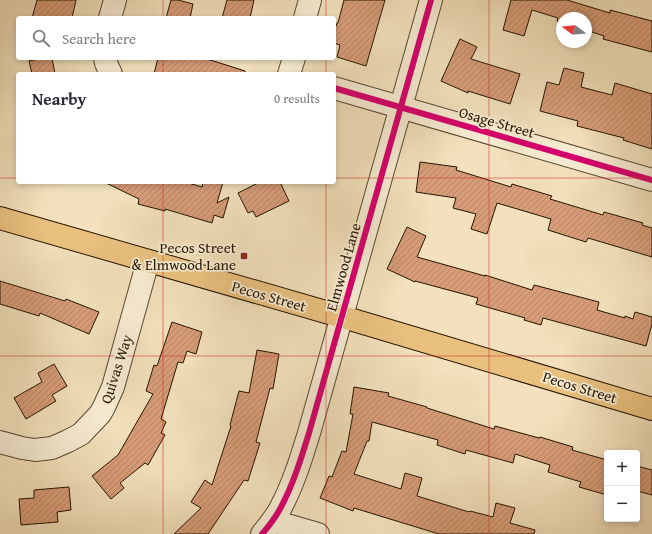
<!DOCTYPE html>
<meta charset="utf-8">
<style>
body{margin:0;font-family:"Gentium Book Plus",serif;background:#f2f2f3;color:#2b2b33}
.controls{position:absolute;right:12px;bottom:12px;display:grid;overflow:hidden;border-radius:4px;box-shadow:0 2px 6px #0003}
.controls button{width:36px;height:36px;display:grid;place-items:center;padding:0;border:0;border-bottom:1px solid #e1e1e2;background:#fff;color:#2b2b33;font:20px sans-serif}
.compass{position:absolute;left:556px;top:12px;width:36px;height:36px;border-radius:50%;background:#fff;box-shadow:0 2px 6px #0003;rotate:286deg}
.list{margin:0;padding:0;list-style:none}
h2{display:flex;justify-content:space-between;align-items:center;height:52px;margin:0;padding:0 16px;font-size:17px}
h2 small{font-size:13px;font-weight:400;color:#7c7c81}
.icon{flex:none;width:22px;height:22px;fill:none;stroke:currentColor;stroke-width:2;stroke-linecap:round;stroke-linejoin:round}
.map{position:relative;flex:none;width:652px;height:534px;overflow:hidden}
.search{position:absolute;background:#fff;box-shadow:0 2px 6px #0003;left:16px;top:16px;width:320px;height:44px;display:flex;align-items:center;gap:10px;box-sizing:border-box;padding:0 14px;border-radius:4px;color:#7c7c81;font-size:15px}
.panel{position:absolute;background:#fff;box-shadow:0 2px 6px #0003;left:16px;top:72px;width:320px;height:112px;border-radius:4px}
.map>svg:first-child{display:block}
.building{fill:url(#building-hatch);stroke:#251400}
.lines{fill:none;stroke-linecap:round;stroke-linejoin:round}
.minor-casing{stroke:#58472f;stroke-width:24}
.major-casing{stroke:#251400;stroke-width:24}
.minor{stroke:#f7ecd3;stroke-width:22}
.major{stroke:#e9c07e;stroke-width:22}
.cycleway-casing{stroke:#f7ecd3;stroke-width:8}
.cycleway{stroke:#d6006c;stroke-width:6}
.grid{fill:none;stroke:#d62828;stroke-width:1;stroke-opacity:0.55}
.poi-dot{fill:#8f2418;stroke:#f7ecd3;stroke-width:1.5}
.labels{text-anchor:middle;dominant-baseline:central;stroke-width:3.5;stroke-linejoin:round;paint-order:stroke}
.street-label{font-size:15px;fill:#251400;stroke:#f7ecd3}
.poi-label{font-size:15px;fill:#251400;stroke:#f7ecd3;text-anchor:end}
</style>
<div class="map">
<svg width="652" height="534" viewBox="0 0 652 534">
<defs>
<pattern id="building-hatch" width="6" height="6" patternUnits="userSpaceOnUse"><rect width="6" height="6" fill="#d79d78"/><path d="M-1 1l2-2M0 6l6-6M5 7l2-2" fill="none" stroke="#b88666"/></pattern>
</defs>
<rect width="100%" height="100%" fill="#f2e1bc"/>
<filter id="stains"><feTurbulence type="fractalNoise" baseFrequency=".005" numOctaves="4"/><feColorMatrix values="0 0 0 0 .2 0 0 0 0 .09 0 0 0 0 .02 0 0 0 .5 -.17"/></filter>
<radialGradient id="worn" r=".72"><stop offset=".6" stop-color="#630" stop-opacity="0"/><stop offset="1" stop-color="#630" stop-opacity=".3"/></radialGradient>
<!-- building -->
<g class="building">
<polygon points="37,0 76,0 72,18 32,18"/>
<polygon points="171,0 178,0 193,4 190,18 166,18"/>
<polygon points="227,0 254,0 250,18 222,18"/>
<polygon points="344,0 385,0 366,66 337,57 340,45 334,43 334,32 337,23 338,23"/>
<polygon points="511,0 567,0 610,13 610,10 652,21 652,52 603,39 604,36 586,30 586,18 562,18 562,23 557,21 558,18 532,10 524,36 503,30"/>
<polygon points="460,39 477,47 471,59 520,74 510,104 468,91 468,93 441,81"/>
<polygon points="43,58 52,58 55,74 32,74 29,61"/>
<polygon points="158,58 204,58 245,71 245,74 154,74"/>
<polygon points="564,68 584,73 581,87 612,95 615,83 652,94 652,149 623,140 624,138 577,126 578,121 540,111 547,82 559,85"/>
<polygon points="420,162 457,167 456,170 511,187 512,184 552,196 550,199 603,215 604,212 643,223 642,225 652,228 652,257 588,238 586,242 548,230 551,219 497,203 487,234 471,229 476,214 453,208 456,198 416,192"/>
<polygon points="104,182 185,182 202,187 203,182 223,182 217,203 229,197 223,218 214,215 212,223 165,209 165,211 138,204 139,199"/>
<polygon points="260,182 280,182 289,201 256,217 253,211 248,213 238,193"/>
<polygon points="407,227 426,236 417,257 485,276 485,275 532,290 534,285 599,302 597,310 625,318 625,316 633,319 635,312 652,317 652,324 646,346 543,318 541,325 524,320 525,318 476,304 478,298 415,281 415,282 387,269"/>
<polygon points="0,281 65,301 66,299 99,312 89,334 40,313 39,316 0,304"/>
<polygon points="172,322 202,332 196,354 187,351 183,363 178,362 161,419 166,422 161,433 165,435 148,465 145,463 120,483 124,488 111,499 92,476 118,455 153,394 146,391 154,365 157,366"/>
<polygon points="257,350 279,354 273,389 270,388 256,442 260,443 248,481 244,480 208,534 174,534 201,508 191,502 205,480 212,485 231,426 230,425 239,391 249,393"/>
<polygon points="54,364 67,386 52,395 56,401 26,419 14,398 42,382 38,373"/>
<polygon points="354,387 389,393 388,396 427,407 427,408 494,429 495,426 539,438 540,437 573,447 572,450 607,460 607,495 579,487 581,482 548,472 550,465 515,454 513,463 466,450 465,454 437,445 438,440 372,422 369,441 367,441 354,474 401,489 405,473 422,478 417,496 469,512 470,511 493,517 496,503 515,508 510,523 535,530 534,534 439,534 354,508 353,511 320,498 329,476 332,477 342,451 346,452 353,414 350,414"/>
<polygon points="637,466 652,470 652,495 637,491"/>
<polygon points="69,487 71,510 57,512 58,522 21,525 19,499 34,498 34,490"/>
</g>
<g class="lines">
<defs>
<g id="minor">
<polyline points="110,18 115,0"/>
<polyline points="305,18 310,0"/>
<polyline points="105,58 106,63 111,74"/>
<polyline points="289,74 294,58"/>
<polyline points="334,88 652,180"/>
<polyline points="0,442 22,448 35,450 52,448 68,441 81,434 100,414 104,407 113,387 148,261"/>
<polyline points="273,521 318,534"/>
<path d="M262 534C269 526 275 518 280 509 293 485 301 459 309 433L431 0"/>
</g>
<polyline id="major" points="0,218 343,317 652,409"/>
</defs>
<!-- minor casing -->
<use href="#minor" class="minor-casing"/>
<!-- major casing -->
<use href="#major" class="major-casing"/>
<!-- minor -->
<use href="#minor" class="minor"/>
<!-- major -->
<use href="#major" class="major"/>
<defs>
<g id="cycleway">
<polyline points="334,88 652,180"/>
<path d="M262 534C269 526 275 518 280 509 293 485 301 459 309 433L431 0"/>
</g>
</defs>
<!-- cycleway casing -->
<use href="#cycleway" class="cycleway-casing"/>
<!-- cycleway -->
<use href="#cycleway" class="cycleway"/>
</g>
<!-- grid -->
<path class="grid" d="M163 0V18M326 0V18M489 0V534M163 58V74M326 58V74M0 178H18M334 178H652M163 182V534M326 182V534M0 356H652"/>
<!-- markers -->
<rect class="poi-dot" x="240" y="252" width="8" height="8" rx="2"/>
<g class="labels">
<!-- street labels -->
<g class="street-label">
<text transform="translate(497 122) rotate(16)">Osage Street</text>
<text transform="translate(343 267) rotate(-74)">Elmwood Lane</text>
<text transform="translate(269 296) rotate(16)">Pecos Street</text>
<text transform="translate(116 369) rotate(-72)">Quivas Way</text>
<text transform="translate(580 387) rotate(17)">Pecos Street</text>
</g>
<!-- poi labels -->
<g class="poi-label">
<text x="236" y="247">Pecos Street<tspan x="236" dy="17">&amp; Elmwood Lane</tspan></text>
</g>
</g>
<rect width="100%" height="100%" filter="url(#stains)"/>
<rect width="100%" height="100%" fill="url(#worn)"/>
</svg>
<div class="controls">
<button>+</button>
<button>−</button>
</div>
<svg class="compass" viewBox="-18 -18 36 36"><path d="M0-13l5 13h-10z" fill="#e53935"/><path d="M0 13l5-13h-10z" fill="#7c7c81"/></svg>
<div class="search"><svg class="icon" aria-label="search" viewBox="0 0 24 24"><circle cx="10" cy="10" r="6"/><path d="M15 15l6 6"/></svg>Search here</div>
<section class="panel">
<h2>Nearby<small>0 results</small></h2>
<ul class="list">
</ul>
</section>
</div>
